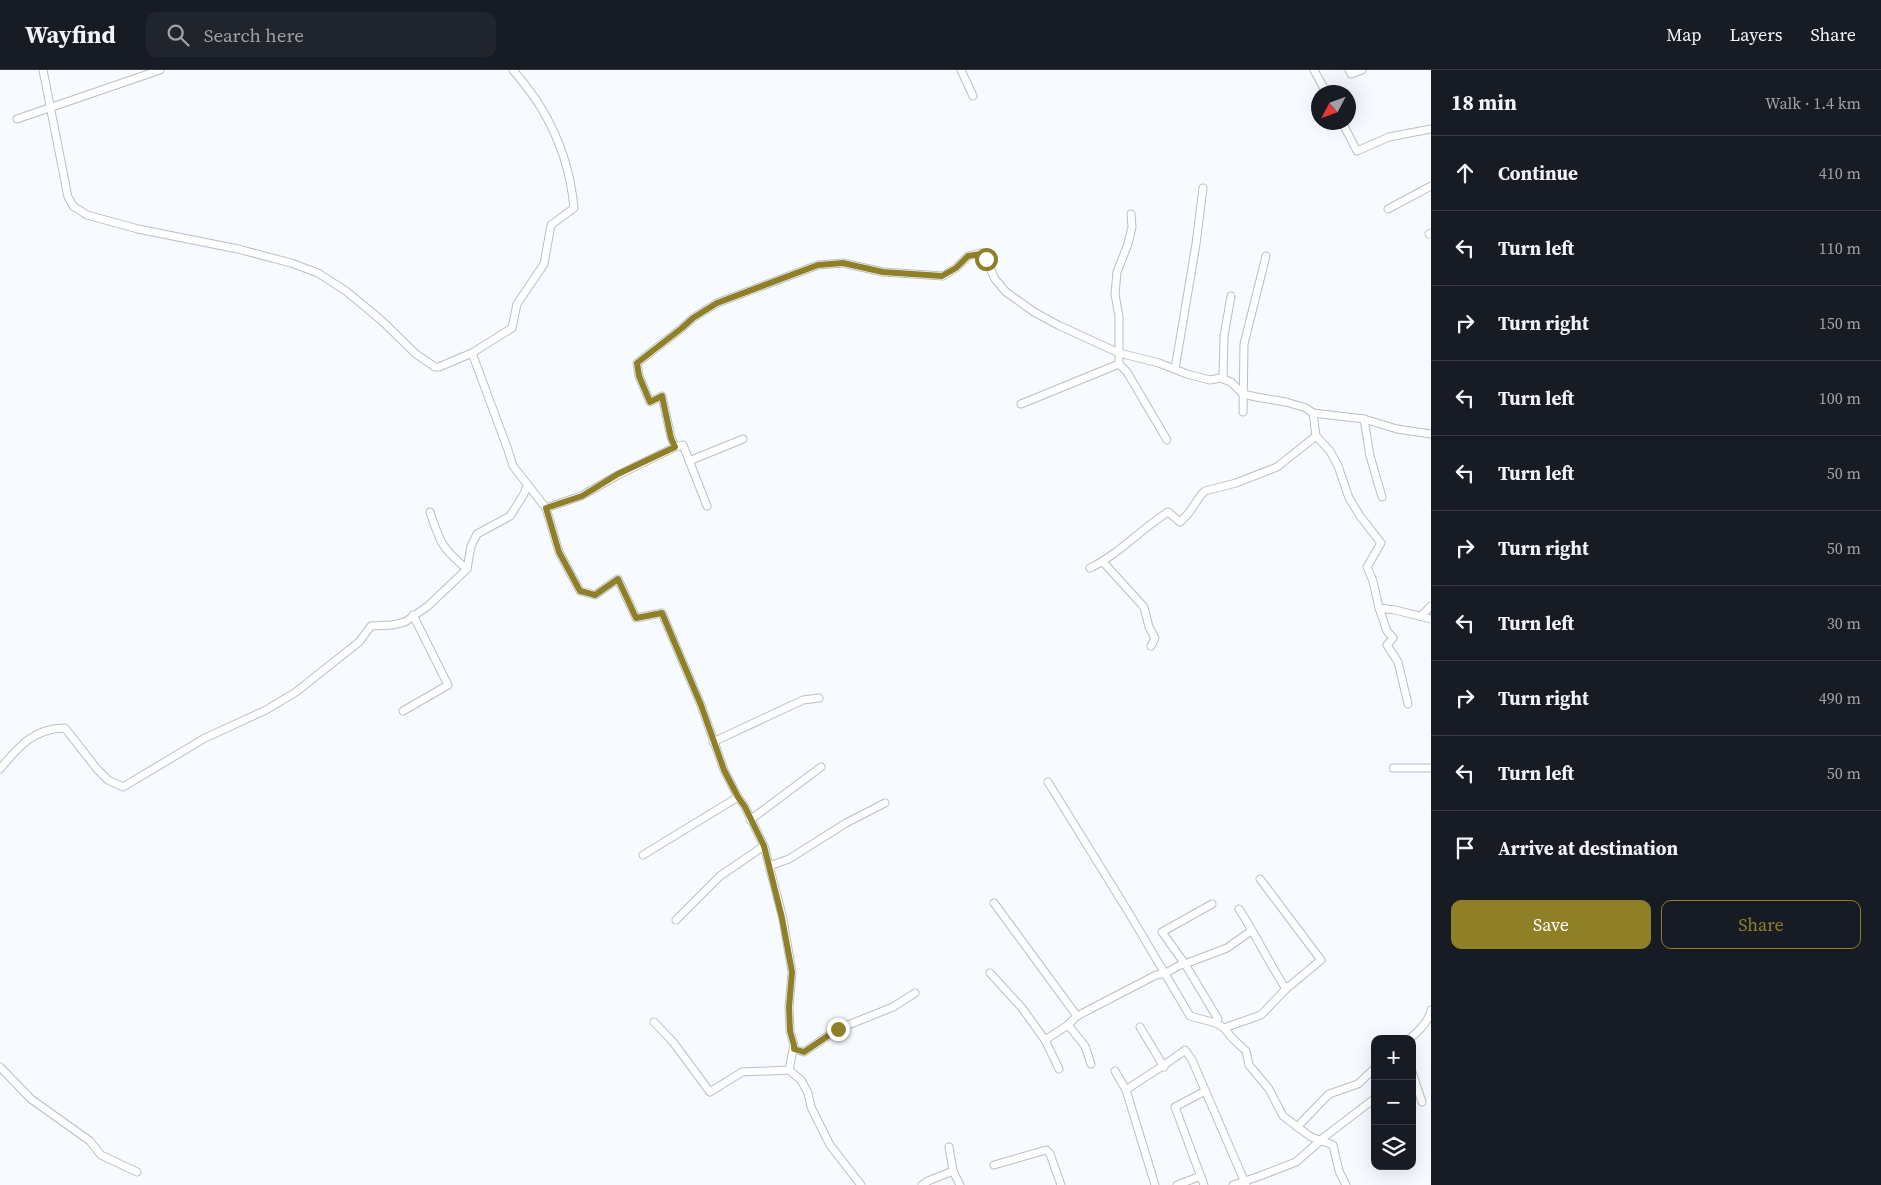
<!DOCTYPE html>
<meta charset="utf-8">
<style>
body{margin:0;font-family:"Source Serif 4",serif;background:#20242c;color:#f1f3f6}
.controls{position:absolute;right:15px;bottom:15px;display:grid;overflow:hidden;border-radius:10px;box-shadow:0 5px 20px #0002}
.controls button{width:45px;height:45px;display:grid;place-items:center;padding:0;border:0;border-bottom:1px solid #363941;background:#171b24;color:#f1f3f6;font:25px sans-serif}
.compass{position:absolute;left:1311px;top:15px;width:45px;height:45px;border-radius:50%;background:#171b24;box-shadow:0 5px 20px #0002;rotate:229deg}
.stop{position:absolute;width:15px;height:15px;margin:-11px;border:4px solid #8f8027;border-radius:50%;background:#fff}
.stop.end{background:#8f8027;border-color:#fff;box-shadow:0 1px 5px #0008}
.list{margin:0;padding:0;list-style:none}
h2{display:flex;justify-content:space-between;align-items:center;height:65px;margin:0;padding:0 20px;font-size:21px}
h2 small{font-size:16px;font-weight:400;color:#9ea1a6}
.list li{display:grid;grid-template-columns:32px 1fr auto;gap:15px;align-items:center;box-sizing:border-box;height:75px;padding:0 20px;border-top:1px solid #363941}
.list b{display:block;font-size:19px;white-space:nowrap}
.list em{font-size:16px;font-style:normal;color:#9ea1a6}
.actions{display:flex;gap:10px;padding:15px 20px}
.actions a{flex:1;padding:11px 0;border:1px solid #8f8027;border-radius:10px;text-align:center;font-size:18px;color:#8f8027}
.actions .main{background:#8f8027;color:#fff}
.icon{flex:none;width:28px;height:28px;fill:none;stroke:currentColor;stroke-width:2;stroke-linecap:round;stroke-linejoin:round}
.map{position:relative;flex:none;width:1431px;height:1115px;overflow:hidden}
header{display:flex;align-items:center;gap:30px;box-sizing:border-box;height:70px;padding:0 25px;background:#171b24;border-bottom:1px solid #363941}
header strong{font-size:24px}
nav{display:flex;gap:28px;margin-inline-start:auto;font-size:18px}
.search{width:350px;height:45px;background:#20242c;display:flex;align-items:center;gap:12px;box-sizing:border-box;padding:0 18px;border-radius:10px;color:#9ea1a6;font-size:19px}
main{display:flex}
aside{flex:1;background:#171b24}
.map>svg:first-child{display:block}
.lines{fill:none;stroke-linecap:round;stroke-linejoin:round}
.minor-casing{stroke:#b9bfc3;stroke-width:9}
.minor{stroke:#fff;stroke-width:7}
.route{stroke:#8f8027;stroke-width:6}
</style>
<header>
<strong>Wayfind</strong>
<div class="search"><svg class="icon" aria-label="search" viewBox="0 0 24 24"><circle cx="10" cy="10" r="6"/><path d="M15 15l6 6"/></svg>Search here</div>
<nav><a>Map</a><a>Layers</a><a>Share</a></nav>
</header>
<main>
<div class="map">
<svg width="1431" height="1115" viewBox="0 0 1431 1115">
<rect width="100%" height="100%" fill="#f7fbff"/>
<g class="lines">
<defs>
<g id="minor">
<polyline points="43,0 68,127 73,136 87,145 138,159 238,179 291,193 318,203 346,221 381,250 416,284 435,297 439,297 472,283"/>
<path d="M513 0C524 13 535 27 543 41 560 70 571 105 574 138L551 155 544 194 517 234 512 258 472 283 508 380 513 396 546 438 559 482 580 521 595 525 618 509 636 548 662 543 701 635 724 700 738 727 745 737 764 776 783 849 792 902 789 937 790 961 794 975 789 1000 801 1010 808 1023 811 1037 830 1075 861 1115"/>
<polyline points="961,0 973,26"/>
<polyline points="1314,0 1326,22"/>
<polyline points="1349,0 1351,4 1362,0"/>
<polyline points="17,49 160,0"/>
<polyline points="1342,52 1357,81 1389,67 1431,59"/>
<polyline points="1388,139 1431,116"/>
<polyline points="1429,164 1431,163"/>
<polyline points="1119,294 1127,302 1167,370"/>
<polyline points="1175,299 1196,174 1203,118"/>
<polyline points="1223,309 1224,266 1231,226"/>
<polyline points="1021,334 1119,294 1119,247 1115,224 1117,202 1128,174 1132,157 1131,144"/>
<polyline points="1243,342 1244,274 1266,186"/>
<polyline points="1313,343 1316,366 1330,381 1338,396 1349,428 1360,446 1381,473 1367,497 1373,511 1379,538 1395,540 1431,549"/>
<polyline points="1364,349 1370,386 1382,427"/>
<polyline points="675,377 683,375 707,436"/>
<polyline points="689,391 743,369"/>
<polyline points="546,438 581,426 618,405 675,377 671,367 662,326 650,332 639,306 637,293 682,258 693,248 717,233 818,195 843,193 883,202 943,206 956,198 968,186 980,183 986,189 995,209 1006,222 1034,242 1058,255 1119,283 1159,293 1187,304 1210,310 1220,308 1231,312 1243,324 1256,327 1286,332 1306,338 1313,343 1364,349 1397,359 1431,364"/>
<path d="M430 442C440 472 442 479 467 499"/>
<polyline points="1103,492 1144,537 1149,557 1155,568 1151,576"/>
<path d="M1090 498C1119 484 1141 459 1168 442L1180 452 1188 444 1201 425 1205 421 1236 413 1277 397 1316 366"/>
<polyline points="1379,538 1387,561 1393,568 1387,575 1398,592 1408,634"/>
<polyline points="1421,546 1431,536"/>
<polyline points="403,641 448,615 413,545"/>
<polyline points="713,672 803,630 819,628"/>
<polyline points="1393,698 1431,698"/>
<path d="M0 699C18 677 34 658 65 658L97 699 108 710 123 717 205 668 266 640 296 622 359 572 371 556 392 555 405 552 428 536 467 499 471 476 477 464 510 446 524 424 527 416"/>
<polyline points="1048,712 1129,843 1190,946 1216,953 1224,958 1233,969 1246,981 1249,995 1269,1019 1283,1046 1311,1067 1333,1075 1339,1101 1346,1115"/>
<polyline points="750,750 821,697"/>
<polyline points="643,785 738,727"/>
<polyline points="769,796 789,789 846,753 885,733"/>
<polyline points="994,833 1077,946 1068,955 1045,970"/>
<polyline points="1212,834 1162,862 1185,894 1218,949 1216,953"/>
<path d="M1239 839C1256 865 1269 893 1286 919"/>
<polyline points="676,850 720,806 764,776"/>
<polyline points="990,903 1022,938 1045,970 1059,999"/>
<polyline points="1077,946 1156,905 1166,903 1180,895 1185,894 1227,878 1251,861"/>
<polyline points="654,952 673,972 710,1022 742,1002 789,1000"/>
<polyline points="1068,955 1085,976 1091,994"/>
<polyline points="1140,957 1164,997"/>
<polyline points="1224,958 1261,945 1286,919 1321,890 1260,809"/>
<path d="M1409 969C1418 962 1429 951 1431 940"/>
<polyline points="794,979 804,982 838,959 893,937 915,923"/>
<polyline points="0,997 31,1029 90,1071 101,1085 137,1102"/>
<polyline points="1115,1001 1126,1020 1155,1115"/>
<polyline points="1412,1002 1422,1032"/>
<path d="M1126 1020C1146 1006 1166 995 1185 980L1192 990 1246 1115"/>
<polyline points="1297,1057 1329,1024 1358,1014 1375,998"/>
<polyline points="1319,1071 1374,1029"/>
<polyline points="949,1077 953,1101 960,1115"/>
<polyline points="994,1095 1046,1080 1050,1084 1061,1115"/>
<polyline points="922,1115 928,1111 953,1101"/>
<polyline points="1177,1115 1201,1106"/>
<polyline points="1204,1115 1175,1037 1205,1021"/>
<polyline points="1233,1115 1260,1106 1296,1092 1320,1071"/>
</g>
</defs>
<!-- minor casing -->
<use href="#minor" class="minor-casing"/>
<!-- minor -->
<use href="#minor" class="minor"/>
</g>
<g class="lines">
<!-- route -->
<polyline class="route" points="838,959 804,982 794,979 794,975 790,961 789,937 792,902 782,848 764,776 745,737 738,727 724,700 701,635 662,543 636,548 618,509 595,525 580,521 559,482 546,438 582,426 618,404 675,377 671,368 662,326 650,332 639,306 637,293 682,258 693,248 717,233 818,195 843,193 883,202 942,206 956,198 968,186 980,184 986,189"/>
</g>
</svg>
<div class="controls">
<button>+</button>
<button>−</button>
<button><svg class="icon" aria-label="layers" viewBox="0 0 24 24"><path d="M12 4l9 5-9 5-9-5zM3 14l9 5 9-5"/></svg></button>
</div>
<svg class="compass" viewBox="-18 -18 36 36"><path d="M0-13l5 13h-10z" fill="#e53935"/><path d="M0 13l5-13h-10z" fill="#9ea1a6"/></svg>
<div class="stop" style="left:986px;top:189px"></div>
<div class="stop end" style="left:838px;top:959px"></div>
</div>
<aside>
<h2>18 min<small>Walk · 1.4 km</small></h2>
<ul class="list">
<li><svg class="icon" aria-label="ahead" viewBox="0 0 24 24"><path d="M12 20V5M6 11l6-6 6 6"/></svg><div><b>Continue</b></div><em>410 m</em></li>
<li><svg class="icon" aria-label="left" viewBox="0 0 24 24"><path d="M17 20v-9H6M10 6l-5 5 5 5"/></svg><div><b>Turn left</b></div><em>110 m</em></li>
<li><svg class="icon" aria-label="right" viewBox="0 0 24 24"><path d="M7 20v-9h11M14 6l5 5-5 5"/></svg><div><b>Turn right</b></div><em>150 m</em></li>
<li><svg class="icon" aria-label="left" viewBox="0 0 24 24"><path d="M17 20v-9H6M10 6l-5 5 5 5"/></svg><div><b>Turn left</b></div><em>100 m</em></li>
<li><svg class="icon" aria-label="left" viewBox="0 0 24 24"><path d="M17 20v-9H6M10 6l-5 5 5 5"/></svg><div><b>Turn left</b></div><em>50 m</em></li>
<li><svg class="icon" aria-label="right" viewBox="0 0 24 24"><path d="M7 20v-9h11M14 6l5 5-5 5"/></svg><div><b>Turn right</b></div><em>50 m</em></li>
<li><svg class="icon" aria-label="left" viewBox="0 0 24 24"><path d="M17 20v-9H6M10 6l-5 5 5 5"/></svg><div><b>Turn left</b></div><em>30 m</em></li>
<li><svg class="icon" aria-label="right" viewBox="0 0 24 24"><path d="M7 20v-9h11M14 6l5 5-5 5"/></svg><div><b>Turn right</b></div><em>490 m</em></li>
<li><svg class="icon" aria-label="left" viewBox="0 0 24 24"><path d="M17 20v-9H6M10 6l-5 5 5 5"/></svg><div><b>Turn left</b></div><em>50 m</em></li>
<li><svg class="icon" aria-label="arrive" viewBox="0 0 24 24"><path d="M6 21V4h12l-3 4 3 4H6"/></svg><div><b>Arrive at destination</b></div></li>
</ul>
<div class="actions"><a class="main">Save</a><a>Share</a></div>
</aside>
</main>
